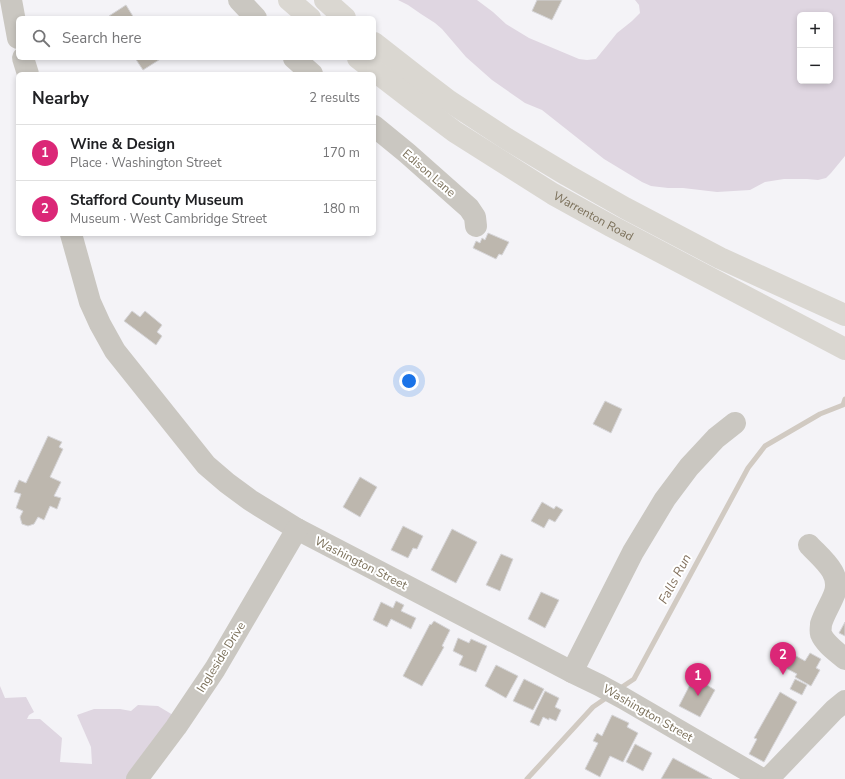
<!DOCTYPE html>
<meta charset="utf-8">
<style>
body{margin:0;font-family:"Nunito Sans",sans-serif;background:#f6f6f6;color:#202124}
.controls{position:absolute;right:12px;top:12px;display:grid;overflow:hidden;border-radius:6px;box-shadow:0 2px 6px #0003}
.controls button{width:36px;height:36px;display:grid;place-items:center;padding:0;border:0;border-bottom:1px solid #e0e0e0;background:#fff;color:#202124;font:20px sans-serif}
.you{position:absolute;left:409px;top:381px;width:14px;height:14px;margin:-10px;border:3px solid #fff;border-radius:50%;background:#1a73e8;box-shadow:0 0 0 6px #1a73e833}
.badge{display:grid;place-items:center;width:26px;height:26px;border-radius:50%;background:#db2777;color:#fff;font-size:13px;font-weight:700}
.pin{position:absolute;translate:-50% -33px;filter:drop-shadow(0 1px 2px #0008)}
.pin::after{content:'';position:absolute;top:21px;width:14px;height:12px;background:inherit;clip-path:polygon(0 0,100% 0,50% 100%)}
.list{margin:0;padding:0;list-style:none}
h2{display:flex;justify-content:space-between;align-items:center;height:52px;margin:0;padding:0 16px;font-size:17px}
h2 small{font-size:13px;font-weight:400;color:#757577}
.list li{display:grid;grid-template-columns:26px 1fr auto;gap:12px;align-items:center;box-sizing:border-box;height:56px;padding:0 16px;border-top:1px solid #e0e0e0}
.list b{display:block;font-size:15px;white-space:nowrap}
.list p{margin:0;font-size:13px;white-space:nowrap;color:#757577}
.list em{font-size:13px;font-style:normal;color:#757577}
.icon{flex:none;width:22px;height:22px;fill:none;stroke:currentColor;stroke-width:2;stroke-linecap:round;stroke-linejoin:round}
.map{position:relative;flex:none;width:845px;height:779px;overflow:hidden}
.search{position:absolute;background:#fff;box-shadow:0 2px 6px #0003;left:16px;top:16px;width:360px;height:44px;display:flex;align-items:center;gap:10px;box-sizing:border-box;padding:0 14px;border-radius:6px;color:#757577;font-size:15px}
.panel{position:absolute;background:#fff;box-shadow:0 2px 6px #0003;left:16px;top:72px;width:360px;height:164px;border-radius:6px}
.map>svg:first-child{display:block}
.green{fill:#dfd6e1;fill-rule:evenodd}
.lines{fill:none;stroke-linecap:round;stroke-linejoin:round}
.stream{stroke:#d1cac2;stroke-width:5}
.building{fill:#bdb7ae;stroke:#d6d5d8}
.minor{stroke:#cac7c1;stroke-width:22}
.major{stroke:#dad7d1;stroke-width:22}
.labels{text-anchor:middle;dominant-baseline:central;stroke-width:4;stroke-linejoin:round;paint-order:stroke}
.street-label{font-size:12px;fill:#7b705a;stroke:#fff}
.water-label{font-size:13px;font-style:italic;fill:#83715e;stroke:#fff}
</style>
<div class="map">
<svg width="845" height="779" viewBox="0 0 845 779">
<rect width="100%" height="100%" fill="#f4f3f7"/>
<!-- green -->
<g class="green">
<path d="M398 0H477L493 12 506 24 529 38 579 59 587 60 596 59 617 33 632 21 640 13 639 5 635 0H845V156L831 173 826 178 818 180 807 179H784L765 182 750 190 717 192 683 188H668L651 186 642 182 604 159 542 110 525 103 492 80 466 57 442 29 435 23 421 14 408 5ZM800 15H830V81H800Z"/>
<polygon points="0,686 5,698 26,697 34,712 29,715 27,719 40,719 62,738 60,762 92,764 91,747 77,715 94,709 120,709 131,711 138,705 158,706 173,715 126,779 0,779"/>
</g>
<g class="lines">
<!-- stream -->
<g class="stream">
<polyline points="619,689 634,679 748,468 765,446 820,414 843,405 845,399"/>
<polyline points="527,779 593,707 609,696"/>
</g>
</g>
<!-- building -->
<g class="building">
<polygon points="537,0 562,0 552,20 532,11"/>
<polygon points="126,5 134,18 110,18 109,16"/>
<polygon points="135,58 162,58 143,70"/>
<polygon points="488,233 509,242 502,255 499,254 496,259 473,248 476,241 480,243 482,238 485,240"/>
<polygon points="132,311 140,317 145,311 162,325 157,332 162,336 156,345 124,321"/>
<polygon points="605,401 622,409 611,433 593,424"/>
<polygon points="48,436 62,442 59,447 63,449 50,477 61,482 54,496 61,498 57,509 50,506 44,520 38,517 34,524 28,526 22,524 20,517 23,511 16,508 21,494 14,492 19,480 26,483"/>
<polygon points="360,477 377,487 360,517 343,507"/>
<polygon points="542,502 554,509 556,506 563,510 555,522 549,519 544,528 531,521"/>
<polygon points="403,526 423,536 417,549 413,548 408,558 391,550"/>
<polygon points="452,529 477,542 456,583 431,570"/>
<polygon points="501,554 513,559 500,591 486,585"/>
<polygon points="541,592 559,600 545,628 528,619"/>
<polygon points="396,601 404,605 401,611 416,618 411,629 391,619 387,627 373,620 381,602 393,608"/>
<polygon points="434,621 450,630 442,646 444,647 422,686 403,676 430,624 431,625"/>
<polygon points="845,622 845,636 839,633"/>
<polygon points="458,638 469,643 471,639 487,646 476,672 459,665 463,656 453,651"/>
<polygon points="789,652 805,661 810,653 821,659 816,668 820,670 811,686 795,677 797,674 782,666"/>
<polygon points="496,665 518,676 506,698 485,686"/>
<polygon points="696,673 709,680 707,685 715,690 700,717 679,706"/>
<polygon points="524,679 544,689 533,710 513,701"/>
<polygon points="795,679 807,685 802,695 790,689"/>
<polygon points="545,691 559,698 555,707 561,710 556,721 549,718 549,720 543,717 539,726 530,722"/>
<polygon points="780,692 797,702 764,762 749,754 757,739 754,738"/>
<polygon points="612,715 629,723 627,727 638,733 623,762 610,756 600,777 585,769 598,743 593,741 597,733 602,736"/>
<polygon points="635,744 652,753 643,771 626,762"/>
<polygon points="673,758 712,779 661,779"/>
</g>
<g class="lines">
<!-- minor -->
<g class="minor">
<polyline points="11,0 18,38"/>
<polyline points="239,0 256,18"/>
<polyline points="23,58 28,74"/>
<polyline points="294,58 312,74"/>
<polyline points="374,126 407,153 469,208 475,217 476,226"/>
<polyline points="71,234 90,302 100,324 115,351 206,465 227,483 250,500 297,529 572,672 599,685 623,698 762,779"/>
<path d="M809 545C822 559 843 574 834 595 830 605 824 614 821 624 821 627 820 631 821 634 825 644 837 652 845 659"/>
<polyline points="572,672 633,552 665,499 689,467 716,438 735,423"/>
<polyline points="137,779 176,727 215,669 297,529"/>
<polyline points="768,779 834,710 845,701"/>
</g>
<!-- major -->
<g class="major">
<polyline points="289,0 310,18"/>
<polyline points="325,0 345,18"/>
<polyline points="374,43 420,79 449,101 507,139 567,175 625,208 720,258 845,315"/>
<path id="s1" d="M358 58 415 102 455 132 553 194 611 226 845 349"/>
</g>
</g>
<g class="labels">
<!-- street labels -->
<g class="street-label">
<text transform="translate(429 173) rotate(41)">Edison Lane</text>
<text stroke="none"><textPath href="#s1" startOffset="284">Warrenton Road</textPath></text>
<text transform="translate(361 563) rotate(27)">Washington Street</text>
<text transform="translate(221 657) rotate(-58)">Ingleside Drive</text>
<text transform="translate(648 713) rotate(30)">Washington Street</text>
</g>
<!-- water labels -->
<g class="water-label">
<text transform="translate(675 579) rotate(-62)">Falls Run</text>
</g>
</g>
</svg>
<div class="controls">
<button>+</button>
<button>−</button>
</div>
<div class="you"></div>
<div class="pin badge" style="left:698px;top:696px">1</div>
<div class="pin badge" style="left:783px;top:675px">2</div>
<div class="search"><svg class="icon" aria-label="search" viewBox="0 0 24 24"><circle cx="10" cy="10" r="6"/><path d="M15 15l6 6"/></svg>Search here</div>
<section class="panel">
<h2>Nearby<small>2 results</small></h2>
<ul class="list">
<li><span class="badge">1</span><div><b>Wine &amp; Design</b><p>Place · Washington Street</p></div><em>170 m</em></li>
<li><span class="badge">2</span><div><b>Stafford County Museum</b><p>Museum · West Cambridge Street</p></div><em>180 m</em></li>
</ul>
</section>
</div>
